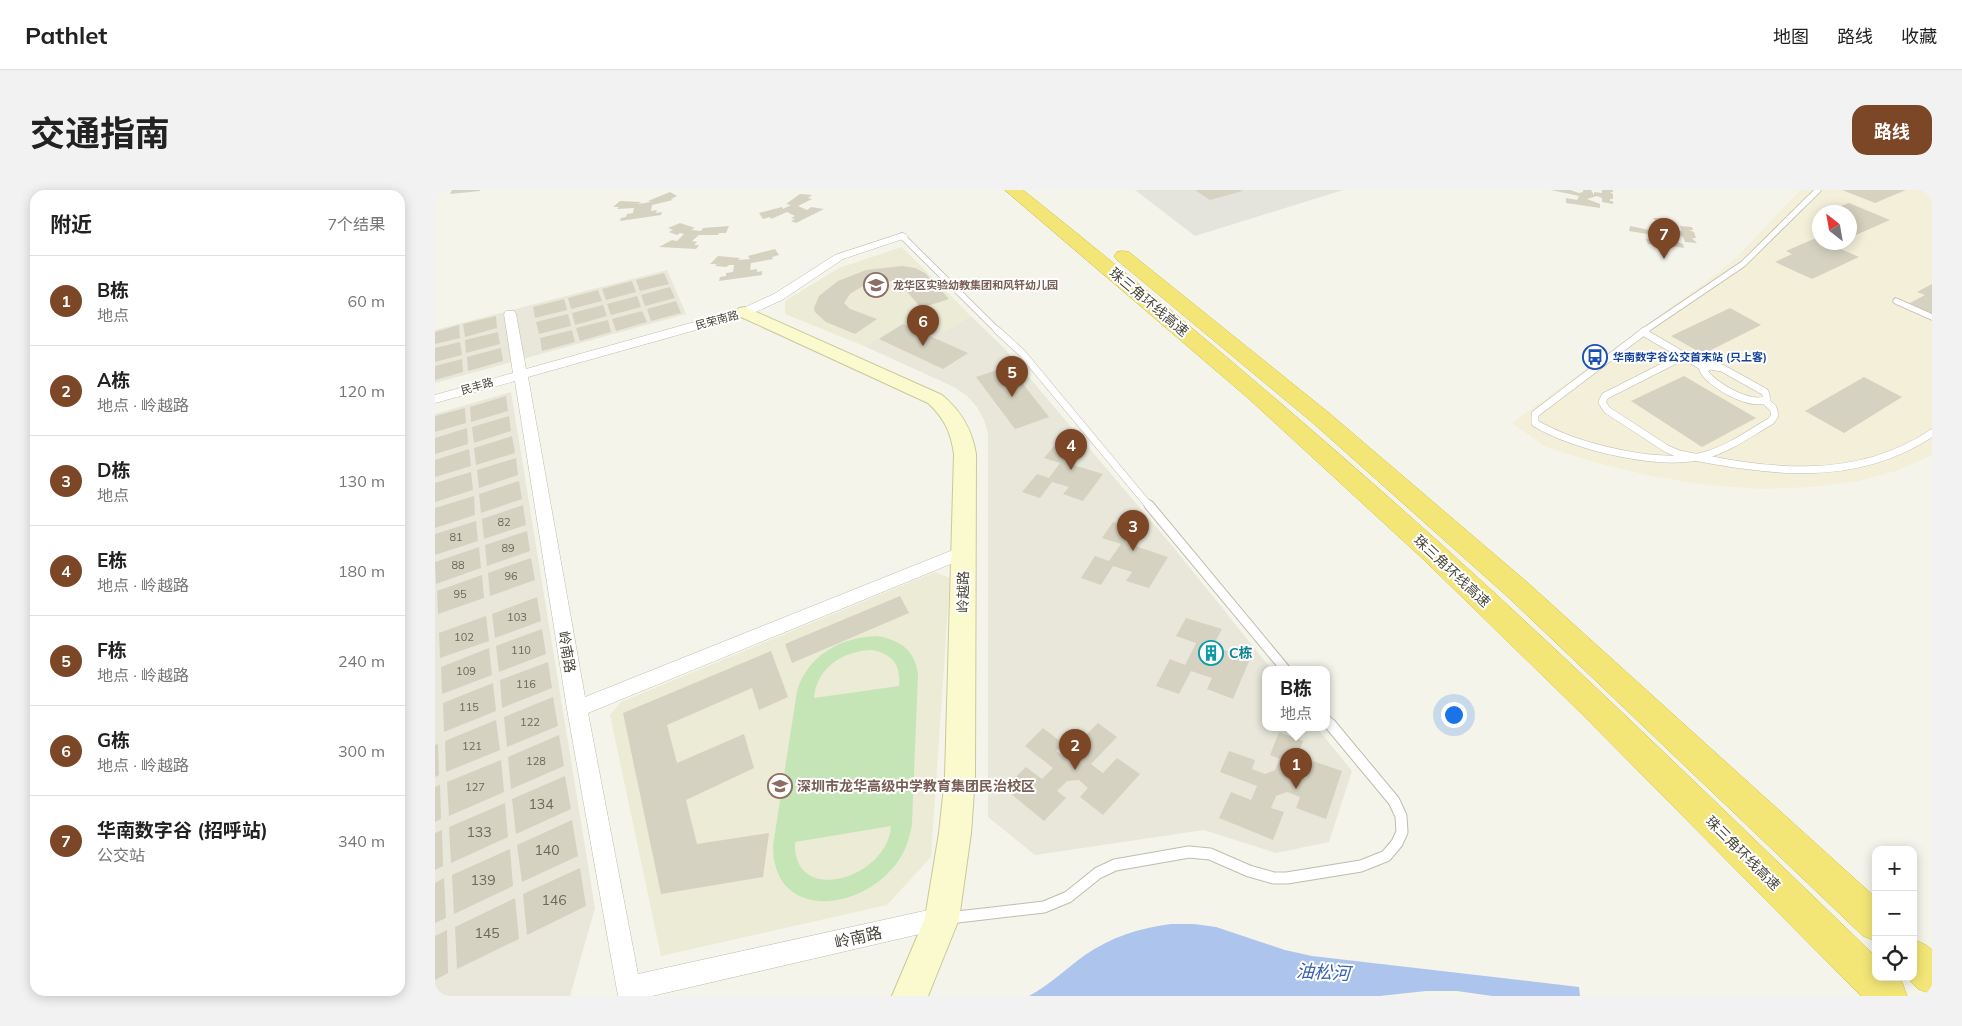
<!DOCTYPE html>
<html lang="zh">
<meta charset="utf-8">
<style>
body{margin:0;font-family:Mulish,"Noto Sans SC",sans-serif;background:#f2f2f2;color:#222}
.controls{position:absolute;right:15px;bottom:15px;display:grid;overflow:hidden;border-radius:10px;box-shadow:0 2px 12px #0003}
.controls button{width:45px;height:45px;display:grid;place-items:center;padding:0;border:0;border-bottom:1px solid #e0e0e0;background:#fff;color:#222;font:25px sans-serif}
.compass{position:absolute;left:1377px;top:15px;width:45px;height:45px;border-radius:50%;background:#fff;box-shadow:0 2px 12px #0003;rotate:329deg}
.you{position:absolute;left:1018px;top:524px;width:18px;height:18px;margin:-12px;border:4px solid #fff;border-radius:50%;background:#1a73e8;box-shadow:0 0 0 8px #1a73e833}
.badge{display:grid;place-items:center;width:32px;height:32px;border-radius:50%;background:#7c4727;color:#fff;font-size:16px;font-weight:700}
.pin{position:absolute;translate:-50% -41px;filter:drop-shadow(0 1px 2px #0008)}
.pin::after{content:'';position:absolute;top:26px;width:18px;height:15px;background:inherit;clip-path:polygon(0 0,100% 0,50% 100%)}
.popup{position:absolute;left:827px;top:476px;width:68px;height:65px;box-sizing:border-box;display:grid;place-content:center;border-radius:10px;background:#fff;filter:drop-shadow(0 1px 4px #0005);font-size:16px;white-space:nowrap;color:#767676}
.popup b{font-size:19px;color:#222}
.popup::after{content:'';position:absolute;left:50%;top:100%;margin-left:-10px;border:10px solid transparent;border-top-color:#fff}
.list{margin:0;padding:0;list-style:none}
h2{display:flex;justify-content:space-between;align-items:center;height:65px;margin:0;padding:0 20px;font-size:21px}
h2 small{font-size:16px;font-weight:400;color:#767676}
.list li{display:grid;grid-template-columns:32px 1fr auto;gap:15px;align-items:center;box-sizing:border-box;height:90px;padding:0 20px;border-top:1px solid #e0e0e0}
.list b{display:block;font-size:19px;white-space:nowrap}
.list p{margin:0;font-size:16px;white-space:nowrap;color:#767676}
.list em{font-size:16px;font-style:normal;color:#767676}
.icon{flex:none;width:28px;height:28px;fill:none;stroke:currentColor;stroke-width:2;stroke-linecap:round;stroke-linejoin:round}
.map{position:relative;flex:none;width:1497px;height:806px;overflow:hidden;border-radius:15px}
header{display:flex;align-items:center;gap:30px;box-sizing:border-box;height:70px;padding:0 25px;background:#fff;border-bottom:1px solid #e0e0e0}
header strong{font-size:24px}
nav{display:flex;gap:28px;margin-inline-start:auto;font-size:18px}
.intro{display:flex;align-items:center;justify-content:space-between;box-sizing:border-box;height:120px;padding:0 30px}
h1{margin:0;font-size:35px}
.button{padding:12px 22px;border-radius:15px;background:#7c4727;color:#fff;font-size:18px;font-weight:700}
main{display:flex;gap:30px;padding:0 30px}
aside{flex:1;background:#fff;border-radius:15px;box-shadow:0 2px 12px #0003}
.map>svg:first-child{display:block}
.residential{fill:#e8e7da}
.commercial{fill:#f4efd9;fill-rule:evenodd}
.industrial{fill:#e4e3dc}
.education{fill:#ecebd6}
.green{fill:#c6e5b7;fill-rule:evenodd}
.water{fill:#adc4ec}
.building{fill:#d5d2c1}
.lines{fill:none;stroke-linecap:round;stroke-linejoin:round}
.lane-far3-casing{stroke:#bfbdae;stroke-width:7}
.lane-far2-casing{stroke:#bfbdae;stroke-width:8}
.lane-far1-casing{stroke:#bfbdae;stroke-width:11}
.lane-casing{stroke:#bfbdae;stroke-width:13}
.street-casing{stroke:#bfbdae;stroke-width:1}
.secondary-casing{stroke:#cac99a;stroke-width:2}
.highway-casing{stroke:#d2bf47;stroke-width:1}
.lane-far3{stroke:#fff;stroke-width:5.5}
.lane-far2{stroke:#fff;stroke-width:7}
.lane-far1{stroke:#fff;stroke-width:9}
.lane{stroke:#fff;stroke-width:11}
.street{fill:#fff;fill-rule:evenodd}
.secondary{fill:#fbfacf;fill-rule:evenodd}
.highway{fill:#f3e677;fill-rule:evenodd}
.labels{text-anchor:middle;dominant-baseline:central;stroke-width:4;stroke-linejoin:round;paint-order:stroke}
.far-education-label{font-size:11px;font-weight:bold;fill:#785e54;stroke:#fff;text-anchor:start}
.far-street-label{font-size:11px;fill:#484639;stroke:#fff}
.far-transit-label{font-size:11px;font-weight:bold;fill:#164399;stroke:#fff;text-anchor:start}
.number-label{font-size:11px;fill:#6b695b}
.street-label{font-size:14px;fill:#484639;stroke:#fff}
.culture-label{font-size:14px;font-weight:bold;fill:#0d838f;stroke:#fff;text-anchor:start}
.education-label{font-size:14px;font-weight:bold;fill:#785e54;stroke:#fff;text-anchor:start}
.near-number-label{font-size:14px;fill:#6b695b}
.near-street-label{font-size:16px;fill:#484639;stroke:#fff}
.near-water-label{font-size:18px;font-style:italic;fill:#3962ad;stroke:#fff}
</style>
<header>
<strong>Pathlet</strong>
<nav><a>地图</a><a>路线</a><a>收藏</a></nav>
</header>
<div class="intro"><h1>交通指南</h1><a class="button">路线</a></div>
<main>
<aside>
<h2>附近<small>7个结果</small></h2>
<ul class="list">
<li><span class="badge">1</span><div><b>B栋</b><p>地点</p></div><em>60 m</em></li>
<li><span class="badge">2</span><div><b>A栋</b><p>地点 · 岭越路</p></div><em>120 m</em></li>
<li><span class="badge">3</span><div><b>D栋</b><p>地点</p></div><em>130 m</em></li>
<li><span class="badge">4</span><div><b>E栋</b><p>地点 · 岭越路</p></div><em>180 m</em></li>
<li><span class="badge">5</span><div><b>F栋</b><p>地点 · 岭越路</p></div><em>240 m</em></li>
<li><span class="badge">6</span><div><b>G栋</b><p>地点 · 岭越路</p></div><em>300 m</em></li>
<li><span class="badge">7</span><div><b>华南数字谷 (招呼站)</b><p>公交站</p></div><em>340 m</em></li>
</ul>
</aside>
<div class="map">
<svg width="1497" height="806" viewBox="0 0 1497 806">
<rect width="100%" height="100%" fill="#f4f4eb"/>
<!-- residential -->
<g class="residential">
<polygon points="232,80 251,124 0,193 0,140"/>
<polygon points="536,126 569,158 739,358 837,480 831,480 831,538 882,538 917,581 894,652 841,663 769,640 600,665 553,627 553,243 549,230 542,217 532,206 519,197 429,156 477,127 510,141"/>
<polygon points="76,202 160,718 135,806 0,806 0,224"/>
</g>
<!-- commercial -->
<path class="commercial" d="M1365 0H1497V265L1464 280 1424 291 1377 297 1326 299 1271 295 1216 286 1162 273 1111 257 1077 233 1284 82 1301 68ZM1384 22H1414V52H1384Z"/>
<!-- industrial -->
<polygon class="industrial" points="700,0 908,0 760,46"/>
<!-- education -->
<g class="education">
<polygon points="467,57 536,126 510,141 477,127 429,156 350,124 350,111 404,78"/>
<polygon points="500,382 515,388 496,667 452,715 226,766 175,525 186,512"/>
</g>
<!-- green -->
<path class="green" d="M442 446C465 450 480 460 483 484L477 634C474 652 468 668 455 681 418 722 338 728 338 656L362 501C373 465 406 447 442 446ZM437 460C457 464 466 474 464 496L379 508C382 477 408 461 437 460ZM456 636C453 689 357 717 360 652Z"/>
<!-- water -->
<path class="water" d="M736 734H759L781 737 850 760 877 766 1144 797 1145 806H1057L1022 801H991L945 806H594C614 795 631 779 650 765 676 747 705 738 736 734Z"/>
<!-- building -->
<g class="building">
<polygon points="17,0 45,0 45,1 15,4"/>
<polygon points="760,0 807,0 807,1 775,10"/>
<polygon points="1116,0 1135,0 1144,3 1148,2 1148,0 1156,0 1159,5 1159,2 1167,3 1167,0 1178,0 1178,2 1175,2 1178,4 1178,9 1175,9 1175,11 1178,11 1178,14 1167,12 1167,8 1162,6 1152,9 1165,14 1165,18 1131,13 1131,8 1142,10 1144,6"/>
<polygon points="1407,0 1471,0 1440,13"/>
<polygon points="235,2 242,6 236,9 238,10 217,15 216,21 222,20 221,23 227,22 226,25 185,31 186,28 191,27 192,24 198,23 199,18 182,19 184,17 178,17 185,11 206,12 203,14 216,12 213,11"/>
<polygon points="365,4 377,5 373,8 377,9 363,16 372,20 376,17 389,19 361,33 356,31 360,29 356,28 360,26 352,22 336,29 335,27 328,29 324,23 347,17 348,19 356,15 351,14"/>
<polygon points="1414,13 1455,30 1414,48 1414,22 1391,22"/>
<polygon points="1218,28 1230,28 1235,42 1239,44 1238,41 1247,41 1245,36 1257,37 1258,40 1254,40 1259,42 1261,48 1257,48 1262,53 1250,52 1248,47 1243,45 1234,49 1248,54 1249,58 1219,53 1219,55 1213,54 1211,49 1223,50 1224,46 1194,41 1195,36 1224,42 1227,41 1226,37 1221,36 1220,33 1223,34"/>
<polygon points="245,33 260,38 256,40 266,41 268,38 294,36 291,43 284,43 283,45 264,45 257,51 262,52 259,55 264,55 261,59 224,57 237,50 242,51 249,44 245,43 242,45 234,42 238,40 233,38"/>
<polygon points="1381,48 1384,50 1384,52 1390,52 1424,67 1377,89 1340,72 1357,64 1351,61"/>
<polygon points="340,59 344,65 337,67 338,69 316,73 315,80 322,79 322,82 327,81 327,85 284,91 285,87 291,86 291,83 298,82 299,75 294,75 291,77 280,76 282,74 275,74 283,66 305,68 303,70 315,69 313,66"/>
<polygon points="467,76 480,78 490,83 514,109 486,118 463,91 445,91 428,96 415,104 409,113 415,119 442,129 420,144 391,132 380,122 379,118 384,106 403,91 431,80"/>
<polygon points="229,83 234,94 205,101 201,90"/>
<polygon points="197,91 201,102 171,110 167,99"/>
<polygon points="1497,94 1497,125 1473,114 1490,105 1482,102"/>
<polygon points="235,97 240,108 210,116 206,105"/>
<polygon points="163,100 167,111 136,119 133,108"/>
<polygon points="202,106 206,117 176,125 172,114"/>
<polygon points="129,109 132,120 100,128 98,117"/>
<polygon points="241,111 246,123 216,131 212,119"/>
<polygon points="168,115 172,126 140,135 137,123"/>
<polygon points="1295,118 1326,135 1268,164 1236,146"/>
<polygon points="207,121 212,132 181,141 177,129"/>
<polygon points="133,124 136,136 104,144 101,132"/>
<polygon points="61,126 62,138 30,147 28,134"/>
<polygon points="173,130 176,142 145,151 141,138"/>
<polygon points="468,134 533,163 508,179 444,149"/>
<polygon points="24,135 25,148 0,154 0,142"/>
<polygon points="137,140 140,152 107,161 105,148"/>
<polygon points="63,142 65,154 31,163 30,150"/>
<polygon points="25,152 27,165 0,172 0,158"/>
<polygon points="66,158 68,171 33,181 32,167"/>
<polygon points="27,169 28,182 0,190 0,176"/>
<polygon points="574,176 614,227 580,239 541,187"/>
<polygon points="1249,186 1321,228 1267,257 1196,211"/>
<polygon points="1429,187 1467,207 1409,243 1370,221"/>
<polygon points="71,206 73,221 36,232 35,217"/>
<polygon points="30,218 31,233 0,242 0,226"/>
<polygon points="74,226 76,241 39,253 37,237"/>
<polygon points="32,238 33,254 0,264 0,248"/>
<polygon points="77,246 80,263 41,275 39,258"/>
<polygon points="619,256 647,264 638,275 668,284 648,311 628,304 634,297 617,292 605,308 587,302 602,284 614,288 625,273 609,268"/>
<polygon points="34,259 36,276 0,287 0,270"/>
<polygon points="81,268 83,285 44,298 42,280"/>
<polygon points="36,282 38,300 0,312 0,293"/>
<polygon points="84,291 87,309 46,323 44,304"/>
<polygon points="39,306 40,325 0,338 0,318"/>
<polygon points="88,315 91,335 49,349 47,329"/>
<polygon points="41,331 43,351 0,365 0,344"/>
<polygon points="678,332 709,342 700,356 733,367 714,398 691,391 697,382 678,376 666,395 646,388 660,366 674,371 686,354 667,348"/>
<polygon points="92,341 95,361 52,376 50,355"/>
<polygon points="44,357 46,378 1,394 0,372"/>
<polygon points="96,368 100,390 55,406 53,383"/>
<polygon points="47,385 49,408 3,424 2,401"/>
<polygon points="465,406 474,423 357,473 350,454"/>
<polygon points="102,407 106,431 60,448 57,424"/>
<polygon points="51,426 54,451 5,468 4,443"/>
<polygon points="751,428 787,439 778,456 815,469 798,509 772,499 777,488 756,481 744,504 721,496 735,469 750,475 761,453 741,446"/>
<polygon points="107,439 111,464 64,482 61,456"/>
<polygon points="54,458 57,485 7,504 6,477"/>
<polygon points="336,461 353,507 324,520 317,498 232,535 242,573 309,544 319,578 251,610 262,654 334,643 328,687 226,704 188,523"/>
<polygon points="113,472 117,498 67,518 65,490"/>
<polygon points="58,493 61,521 9,542 8,513"/>
<polygon points="118,507 123,536 72,557 69,527"/>
<polygon points="61,530 65,560 11,582 10,551"/>
<polygon points="663,533 682,547 656,574 668,583 682,568 705,584 668,625 645,607 653,598 644,590 632,591 622,601 631,608 609,631 569,598 591,577 607,589 618,578 590,556 608,538 629,554 621,561 631,568 643,567 652,558 644,552"/>
<polygon points="844,542 868,551 856,583 871,589 878,571 907,581 891,629 861,618 865,607 852,602 841,606 836,618 849,622 838,650 784,628 796,602 816,610 822,596 785,582 794,561 820,570 817,579 830,584 840,580 845,569 835,565"/>
<polygon points="124,545 129,576 76,599 73,567"/>
<polygon points="3,554 4,585 0,587 0,555"/>
<polygon points="66,570 69,602 14,626 12,592"/>
<polygon points="130,586 136,619 81,644 77,609"/>
<polygon points="5,595 6,629 0,632 0,597"/>
<polygon points="70,613 73,647 16,673 14,637"/>
<polygon points="137,630 143,666 87,692 82,655"/>
<polygon points="7,640 8,676 0,680 0,643"/>
<polygon points="75,659 78,696 19,724 17,685"/>
<polygon points="145,678 151,716 92,745 88,704"/>
<polygon points="9,688 11,728 0,733 0,693"/>
<polygon points="80,708 84,749 22,779 20,737"/>
<polygon points="12,740 13,783 0,790 0,746"/>
</g>
<g class="lines">
<defs>
<g id="lane-far3">
<polyline points="467,46 563,141"/>
<polyline points="1461,111 1497,127"/>
<polyline points="1209,141 1308,74 1383,0"/>
</g>
<g id="lane-far2">
<polyline points="562,140 587,163 715,317"/>
<path d="M1211 140 1100 224V233C1139 257 1227 278 1271 265 1295 258 1315 243 1336 231L1340 225 1338 218 1330 211"/>
<polyline points="1208,142 1270,178"/>
<path d="M1249 166 1170 206 1167 212 1172 220 1232 259 1244 264C1331 281 1418 296 1497 243"/>
<path d="M1275 176 1287 178 1330 202 1332 209C1315 217 1276 195 1268 180Z"/>
</g>
<g id="lane-far1">
<polyline points="714,315 851,480"/>
<polyline points="891,529 896,535"/>
</g>
<polyline id="lane" points="514,728 609,717 633,707 663,683 680,675 754,662 775,664 814,681 839,688 852,688 926,676 951,666 962,653 967,642 966,626 959,611 895,534"/>
<polygon id="street" points="467,43 471,44 473,46 471,48 408,69 347,110 314,125 93,187 150,507 523,358 529,356 535,358 537,362 535,366 153,523 203,784 507,717 515,721 519,729 515,737 217,806 183,806 132,519 80,191 0,213 0,205 78,183 69,124 71,121 79,121 81,124 91,179 306,119 339,104 400,65"/>
<path id="secondary" d="M310 117 507 205C526 221 537 239 541 264L540 587 536 643 524 729 493 806H457L490 728 504 643 510 587 519 264C516 242 509 228 493 213L304 126 301 122 304 118Z"/>
<g id="highway">
<path d="M570 0H588C731 114 870 232 1006 354 1154 488 1297 628 1441 767V787H1462L1467 792 1472 806H1426L1145 522 988 369 813 208Z"/>
<polygon points="688,61 694,62 894,223 1093,393 1441,708 1441,751 1428,746 1073,407 878,233 682,70 679,66 682,62"/>
<polygon points="1478,749 1491,755 1497,760 1497,804 1483,799 1471,787 1478,787"/>
</g>
</defs>
<!-- lane-far3 casing -->
<use href="#lane-far3" class="lane-far3-casing"/>
<!-- lane-far2 casing -->
<use href="#lane-far2" class="lane-far2-casing"/>
<!-- lane-far1 casing -->
<use href="#lane-far1" class="lane-far1-casing"/>
<!-- lane casing -->
<use href="#lane" class="lane-casing"/>
<!-- street casing -->
<use href="#street" class="street-casing"/>
<!-- secondary casing -->
<use href="#secondary" class="secondary-casing"/>
<!-- highway casing -->
<use href="#highway" class="highway-casing"/>
<!-- lane-far3 -->
<use href="#lane-far3" class="lane-far3"/>
<!-- lane-far2 -->
<use href="#lane-far2" class="lane-far2"/>
<!-- lane-far1 -->
<use href="#lane-far1" class="lane-far1"/>
<!-- lane -->
<use href="#lane" class="lane"/>
<!-- street -->
<use href="#street" class="street"/>
<!-- secondary -->
<use href="#secondary" class="secondary"/>
<!-- highway -->
<use href="#highway" class="highway"/>
</g>
<!-- icons -->
<defs>
<symbol id="school-ring" viewBox="-11 -11 22 22"><circle r="9.5" fill="#fff" stroke="#8d6e63" stroke-width="1.5"/><path d="M0-5L7-2L0 1L-7-2ZM-4 1L0 2.5L4 1V4Q0 6-4 4Z" fill="#8d6e63"/></symbol>
<symbol id="bus-ring" viewBox="-11 -11 22 22"><circle r="9.5" fill="#fff" stroke="#1a4fb4" stroke-width="1.5"/><path d="M-5-6H5V4H4V6H2V4H-2V6H-4V4H-5ZM-3.5-4V0h7V-4ZM-3.5 1.2v1.5H-2V1.2ZM2 1.2v1.5H3.5V1.2Z" fill="#1a4fb4"/></symbol>
<symbol id="building-ring" viewBox="-11 -11 22 22"><circle r="9.5" fill="#fff" stroke="#0f9aa8" stroke-width="1.5"/><path d="M-4-6H4V6H1V3H-1V6H-4ZM-2.5-4.3h1.7v1.8h-1.7ZM.8-4.3h1.7v1.8H.8ZM-2.5-1h1.7V.8h-1.7ZM.8-1h1.7V.8H.8Z" fill="#0f9aa8"/></symbol>
</defs>
<g fill-rule="evenodd">
<use href="#school-ring" x="427" y="81" width="28" height="28"/>
<use href="#bus-ring" x="1146" y="153" width="28" height="28"/>
<use href="#building-ring" x="762" y="449" width="28" height="28"/>
<use href="#school-ring" x="331" y="582" width="28" height="28"/>
</g>
<g class="labels">
<!-- far-education labels -->
<g class="far-education-label">
<text x="458" y="95">龙华区实验幼教集团和风轩幼儿园</text>
</g>
<!-- far-street labels -->
<g class="far-street-label">
<text transform="translate(282 130) rotate(-15)">民荣南路</text>
<text transform="translate(42 196) rotate(-16)">民丰路</text>
</g>
<!-- far-transit labels -->
<g class="far-transit-label">
<text x="1178" y="167">华南数字谷公交首末站 (只上客)</text>
</g>
<!-- number labels -->
<g class="number-label">
<text x="69" y="332">82</text>
<text x="21" y="347">81</text>
<text x="73" y="358">89</text>
<text x="23" y="375">88</text>
<text x="76" y="386">96</text>
<text x="25" y="404">95</text>
<text x="82" y="427">103</text>
<text x="29" y="447">102</text>
<text x="86" y="460">110</text>
<text x="31" y="481">109</text>
<text x="91" y="494">116</text>
<text x="34" y="517">115</text>
<text x="95" y="532">122</text>
<text x="37" y="556">121</text>
<text x="101" y="571">128</text>
<text x="40" y="597">127</text>
</g>
<!-- street labels -->
<g class="street-label">
<text transform="translate(714 112) rotate(40)">珠三角环线高速</text>
<text transform="translate(1017 381) rotate(43)">珠三角环线高速</text>
<text transform="translate(528 402) rotate(-89)">岭越路</text>
<text transform="translate(132 462) rotate(80)">岭南路</text>
<text transform="translate(1308 663) rotate(45)">珠三角环线高速</text>
</g>
<!-- culture labels -->
<g class="culture-label">
<text x="794" y="463">C栋</text>
</g>
<!-- education labels -->
<g class="education-label">
<text x="362" y="596">深圳市龙华高级中学教育集团民治校区</text>
</g>
<!-- near-number labels -->
<g class="near-number-label">
<text x="106" y="614">134</text>
<text x="44" y="642">133</text>
<text x="112" y="660">140</text>
<text x="48" y="690">139</text>
<text x="119" y="710">146</text>
<text x="52" y="743">145</text>
</g>
<!-- near-street labels -->
<g class="near-street-label">
<text transform="translate(423 747) rotate(-13)">岭南路</text>
</g>
<!-- near-water labels -->
<g class="near-water-label">
<text transform="translate(888 782) rotate(3)">油松河</text>
</g>
</g>
</svg>
<div class="controls">
<button>+</button>
<button>−</button>
<button><svg class="icon" aria-label="locate" viewBox="0 0 24 24"><circle cx="12" cy="12" r="6"/><path d="M12 2v4M12 18v4M2 12h4M18 12h4"/></svg></button>
</div>
<svg class="compass" viewBox="-18 -18 36 36"><path d="M0-13l5 13h-10z" fill="#e53935"/><path d="M0 13l5-13h-10z" fill="#767676"/></svg>
<div class="you"></div>
<div class="pin badge" style="left:861px;top:599px">1</div>
<div class="popup"><b>B栋</b>地点</div>
<div class="pin badge" style="left:640px;top:580px">2</div>
<div class="pin badge" style="left:698px;top:361px">3</div>
<div class="pin badge" style="left:636px;top:280px">4</div>
<div class="pin badge" style="left:577px;top:207px">5</div>
<div class="pin badge" style="left:488px;top:156px">6</div>
<div class="pin badge" style="left:1229px;top:69px">7</div>
</div>
</main>
